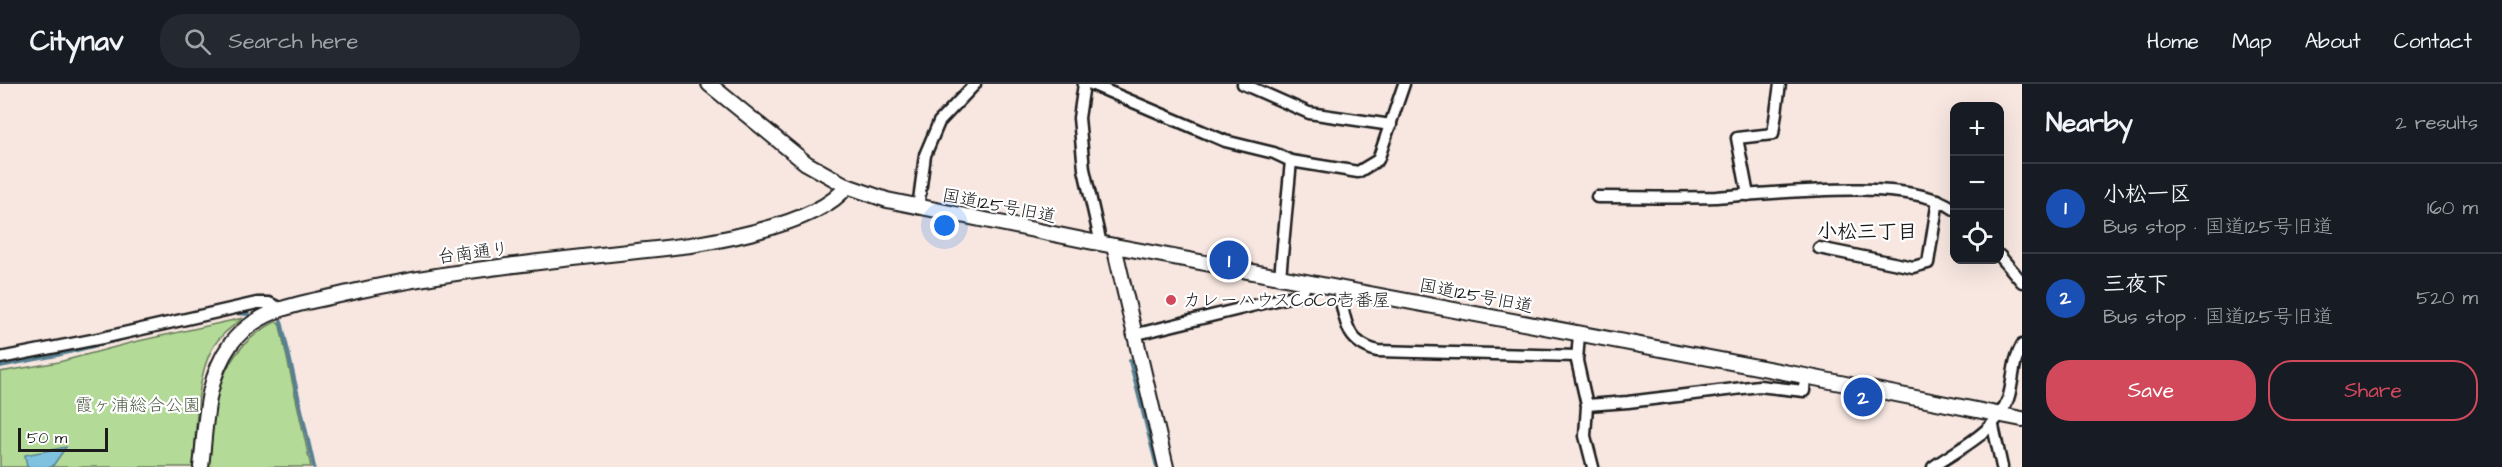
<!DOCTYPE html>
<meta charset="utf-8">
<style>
body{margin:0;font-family:"Architects Daughter","Klee One",sans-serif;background:#242831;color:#f1f3f6}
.controls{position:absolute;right:18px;top:18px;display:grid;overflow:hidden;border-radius:12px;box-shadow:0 6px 24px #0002}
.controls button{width:54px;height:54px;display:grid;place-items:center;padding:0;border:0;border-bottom:2px solid #363941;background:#171b24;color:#f1f3f6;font:30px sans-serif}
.scale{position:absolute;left:18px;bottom:15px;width:90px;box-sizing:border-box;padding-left:6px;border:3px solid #1c1c1c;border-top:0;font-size:16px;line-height:21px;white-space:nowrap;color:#1c1c1c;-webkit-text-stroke:4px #fff;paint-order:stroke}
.you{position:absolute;left:945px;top:142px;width:21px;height:21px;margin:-15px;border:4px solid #fff;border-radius:50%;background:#1a73e8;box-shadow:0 0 0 9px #1a73e833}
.badge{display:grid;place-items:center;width:39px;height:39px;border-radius:50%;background:#d1495b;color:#fff;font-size:20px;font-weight:700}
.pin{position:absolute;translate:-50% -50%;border:3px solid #fff;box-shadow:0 2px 6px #0006}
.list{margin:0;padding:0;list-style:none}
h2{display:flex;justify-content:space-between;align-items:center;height:78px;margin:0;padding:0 24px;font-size:26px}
h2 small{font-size:20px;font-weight:400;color:#9ea1a6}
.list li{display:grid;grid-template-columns:39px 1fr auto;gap:18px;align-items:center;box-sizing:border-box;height:90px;padding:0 24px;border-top:2px solid #363941}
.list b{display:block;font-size:22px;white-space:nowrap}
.list p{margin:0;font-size:20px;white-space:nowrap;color:#9ea1a6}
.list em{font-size:20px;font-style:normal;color:#9ea1a6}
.actions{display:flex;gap:12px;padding:18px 24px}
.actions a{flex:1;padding:14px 0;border:2px solid #d1495b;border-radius:24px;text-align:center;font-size:21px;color:#d1495b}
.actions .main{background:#d1495b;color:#fff}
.icon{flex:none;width:33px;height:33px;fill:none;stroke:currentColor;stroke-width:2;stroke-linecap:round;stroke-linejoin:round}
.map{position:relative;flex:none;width:2022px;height:383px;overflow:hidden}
header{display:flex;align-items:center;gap:36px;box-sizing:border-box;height:84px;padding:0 30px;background:#171b24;border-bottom:2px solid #363941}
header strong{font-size:28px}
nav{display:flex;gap:33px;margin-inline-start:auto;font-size:21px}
.search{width:420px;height:54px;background:#242831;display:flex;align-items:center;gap:15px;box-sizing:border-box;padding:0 21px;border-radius:24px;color:#9ea1a6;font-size:22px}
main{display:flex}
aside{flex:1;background:#171b24}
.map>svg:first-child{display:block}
.green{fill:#b3db97;stroke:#687c5a;stroke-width:1.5}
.water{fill:#7fc2e0;stroke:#578092;stroke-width:1.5}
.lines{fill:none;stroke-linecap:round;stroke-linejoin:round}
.stream{stroke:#578092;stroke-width:4}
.minor-casing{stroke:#1c1c1c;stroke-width:15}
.tertiary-casing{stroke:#1c1c1c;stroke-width:18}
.minor{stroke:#fff;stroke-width:10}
.tertiary{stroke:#fff;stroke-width:14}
.poi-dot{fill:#d1495b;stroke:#fff;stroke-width:2}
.labels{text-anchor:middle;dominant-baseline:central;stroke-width:4.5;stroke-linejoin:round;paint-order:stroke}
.street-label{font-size:18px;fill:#1c1c1c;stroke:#fff}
.poi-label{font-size:18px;fill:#1c1c1c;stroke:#fff;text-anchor:start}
.park-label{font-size:18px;fill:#515f47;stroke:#fff}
.neighbourhood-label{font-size:20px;font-weight:bold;fill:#1c1c1c;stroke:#fff}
</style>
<header>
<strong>Citynav</strong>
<div class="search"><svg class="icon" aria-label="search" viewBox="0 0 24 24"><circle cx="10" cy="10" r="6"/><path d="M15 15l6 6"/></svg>Search here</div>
<nav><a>Home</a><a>Map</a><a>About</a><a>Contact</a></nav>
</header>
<main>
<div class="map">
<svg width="2022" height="383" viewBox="0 0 2022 383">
<rect width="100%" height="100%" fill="#f8e7e1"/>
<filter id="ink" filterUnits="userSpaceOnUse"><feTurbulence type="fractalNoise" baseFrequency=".0167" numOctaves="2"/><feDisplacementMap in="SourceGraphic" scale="12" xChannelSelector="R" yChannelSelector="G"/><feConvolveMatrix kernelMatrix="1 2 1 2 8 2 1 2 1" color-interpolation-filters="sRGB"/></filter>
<g filter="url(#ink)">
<!-- green -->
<g class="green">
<path d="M243 234C232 243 220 251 213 263 195 294 197 347 193 383H0V288L59 278 134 258Z"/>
<path d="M275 238H278L280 242 311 383H208C215 323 213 270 275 238Z"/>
</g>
<!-- water -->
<polygon class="water" points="66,363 52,383 27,383 25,371"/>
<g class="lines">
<!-- stream -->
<g class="stream">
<polyline points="234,229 248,230"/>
<polyline points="281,237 314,383"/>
<polyline points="1130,277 1157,383"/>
<polyline points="0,282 57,271 133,252"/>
</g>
<defs>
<g id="minor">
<polyline points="1084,0 1079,34 1084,85 1101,160"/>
<polyline points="1091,0 1225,57 1274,69 1291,77 1358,88 1378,76 1404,0"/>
<polyline points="1243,0 1309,29 1391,41"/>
<polyline points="1748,111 1737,54 1773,50 1780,0"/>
<path d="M1597 113C1636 113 1676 114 1716 113 1772 110 1909 92 1954 125"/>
<polyline points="918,124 925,71 939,38 975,0"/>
<polyline points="1819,164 1913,183 1928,179 1938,116"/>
<polyline points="2000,172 2022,198"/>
<polyline points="1280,193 1291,77"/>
<path d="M1338 204C1346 235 1343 257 1377 267L1577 272"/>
<polyline points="1579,250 1577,277 1587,321 1585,352 1593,383"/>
<polyline points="1133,251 1297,211 1304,205 1307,198"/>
<polyline points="0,274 102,254 257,219 269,219 281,225"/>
<polyline points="1587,321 1628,318 1759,302 1804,307 1805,292"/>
<polyline points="1993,342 2002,383"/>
<path d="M1933 383C1961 363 1995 349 2008 315 2014 297 2012 278 2022 261"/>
</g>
<g id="tertiary">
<polyline points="709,0 806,79 847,102 887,116 1088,157 1805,292 2022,335"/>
<polyline points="1114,162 1166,383"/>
<path d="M201 383C206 342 205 296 230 261 242 244 263 231 282 225 306 217 333 213 357 207 467 183 580 174 691 161 733 154 822 137 847 102"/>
</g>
</defs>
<!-- minor casing -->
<use href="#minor" class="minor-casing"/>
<!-- tertiary casing -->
<use href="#tertiary" class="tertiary-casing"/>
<!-- minor -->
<use href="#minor" class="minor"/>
<!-- tertiary -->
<use href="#tertiary" class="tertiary"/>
</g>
</g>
<!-- markers -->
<circle class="poi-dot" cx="1171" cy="216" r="6"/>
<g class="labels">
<!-- street labels -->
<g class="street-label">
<text transform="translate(999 122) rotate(11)">国道125号旧道</text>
<text transform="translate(473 169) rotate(-7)">台南通り</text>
<text transform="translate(1476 212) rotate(11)">国道125号旧道</text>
</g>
<!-- poi labels -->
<g class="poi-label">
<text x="1183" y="216">カレーハウスCoCo壱番屋</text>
</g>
<!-- park labels -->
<g class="park-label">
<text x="138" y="321">霞ヶ浦総合公園</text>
</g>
<!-- neighbourhood labels -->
<g class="neighbourhood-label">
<text x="1867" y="148">小松三丁目</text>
</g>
</g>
</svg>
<div class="controls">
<button>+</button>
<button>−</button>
<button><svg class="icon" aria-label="locate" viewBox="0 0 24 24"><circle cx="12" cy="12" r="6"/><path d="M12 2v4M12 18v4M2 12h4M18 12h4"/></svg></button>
</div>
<div class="scale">50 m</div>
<div class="you"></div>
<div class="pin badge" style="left:1229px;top:176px;background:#1a4fb4">1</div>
<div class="pin badge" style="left:1863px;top:313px;background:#1a4fb4">2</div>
</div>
<aside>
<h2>Nearby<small>2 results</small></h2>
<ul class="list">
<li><span class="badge" style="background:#1a4fb4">1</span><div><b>小松一区</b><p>Bus stop · 国道125号旧道</p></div><em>160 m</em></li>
<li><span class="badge" style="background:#1a4fb4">2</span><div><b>三夜下</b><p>Bus stop · 国道125号旧道</p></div><em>520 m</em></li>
</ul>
<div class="actions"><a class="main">Save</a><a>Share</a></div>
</aside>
</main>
